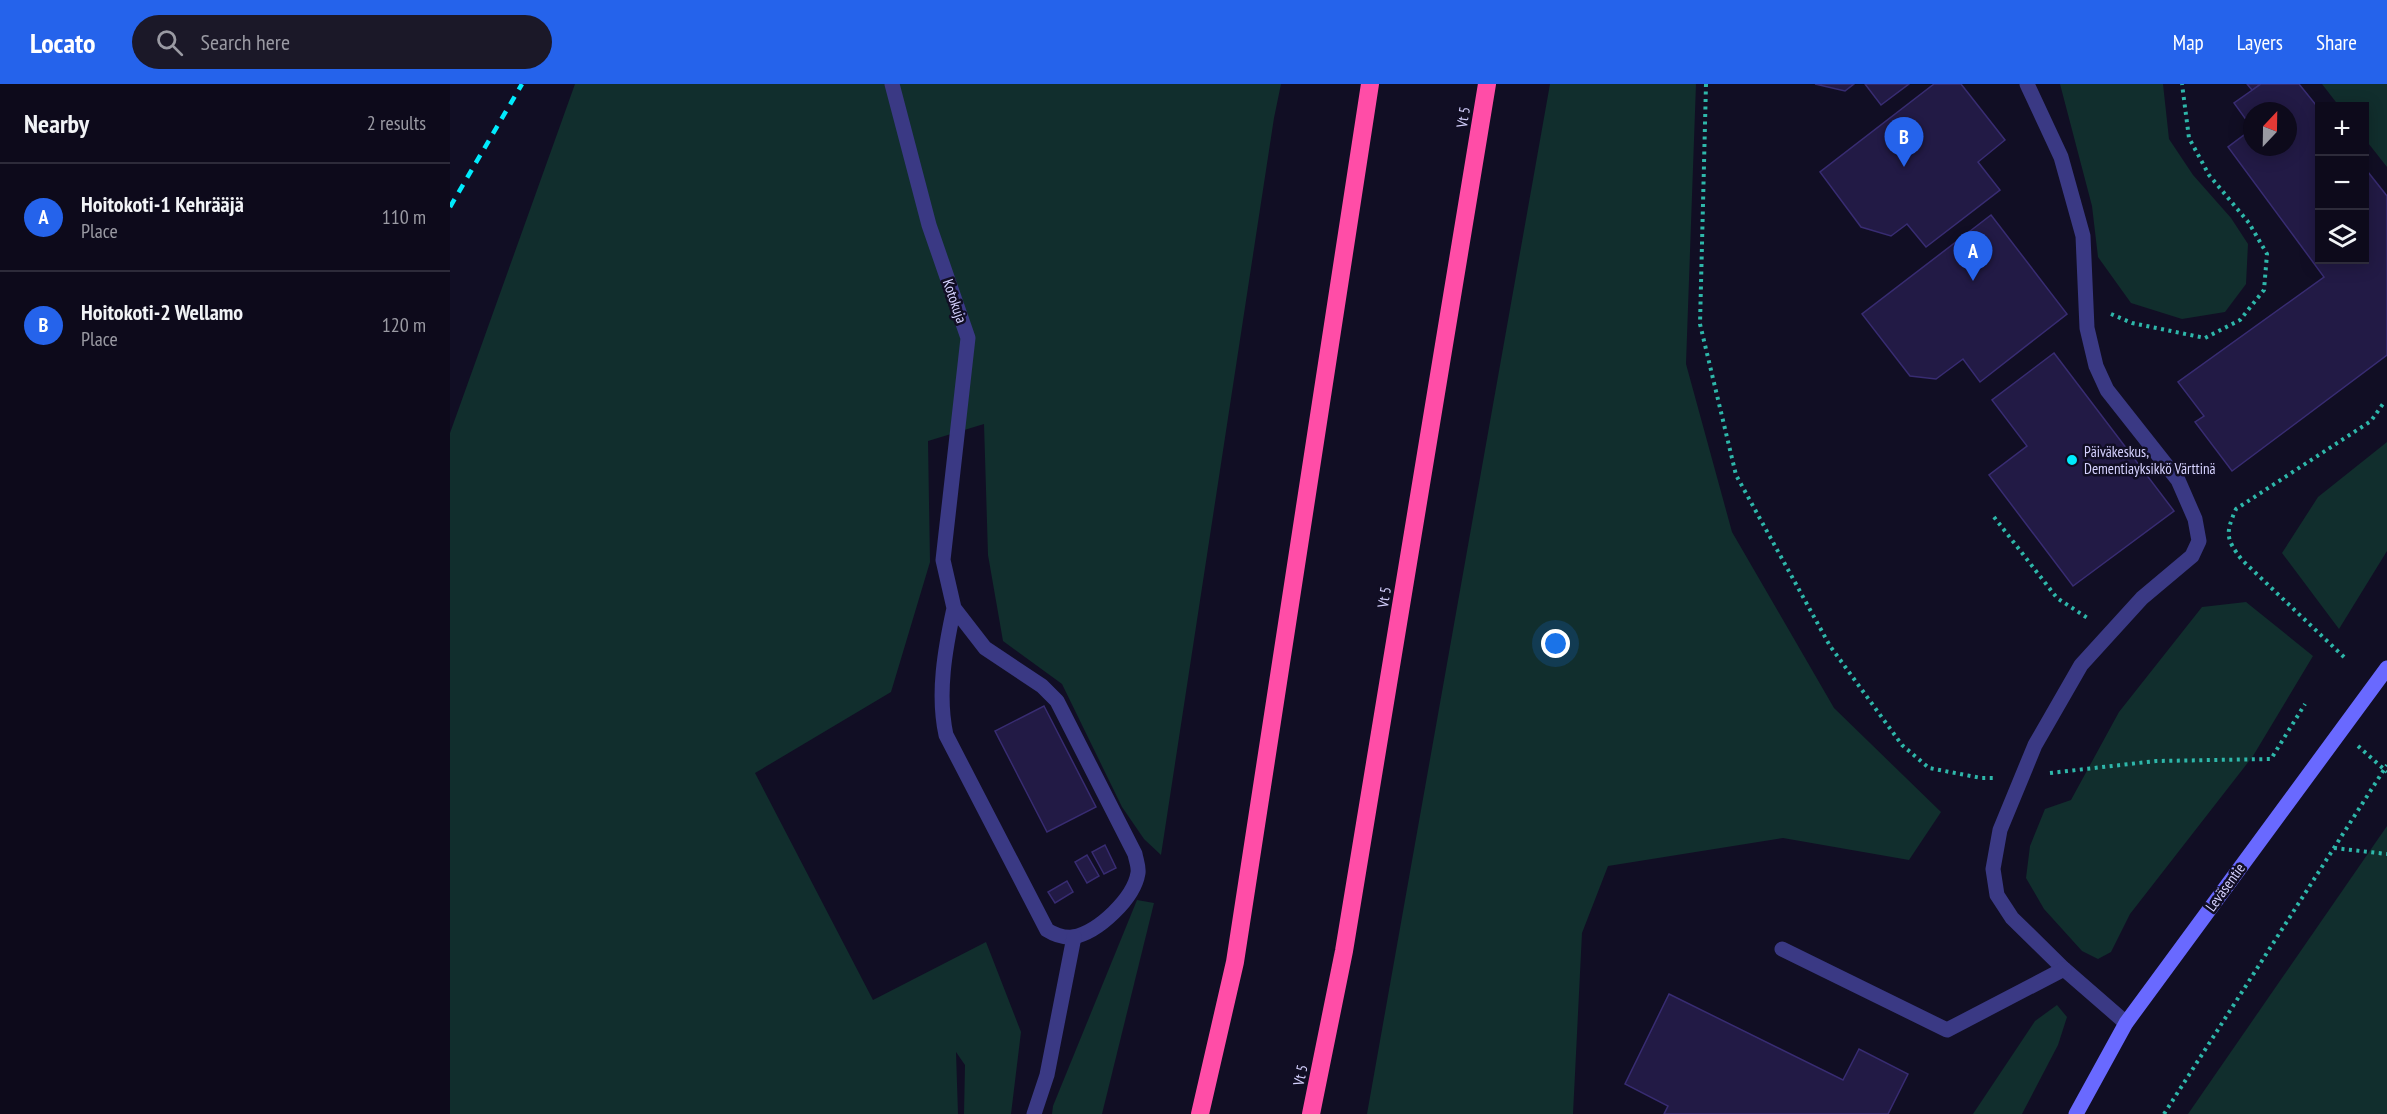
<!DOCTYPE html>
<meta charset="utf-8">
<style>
body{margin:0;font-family:"PT Sans Narrow",sans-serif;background:#1b1828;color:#f1f3f6}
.controls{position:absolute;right:18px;top:18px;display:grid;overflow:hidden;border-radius:0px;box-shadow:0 3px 15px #0003}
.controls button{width:54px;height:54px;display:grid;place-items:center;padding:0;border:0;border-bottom:2px solid #2d2b3a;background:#0d0a1b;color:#f1f3f6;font:30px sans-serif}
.compass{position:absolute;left:1793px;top:18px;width:54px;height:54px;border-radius:50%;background:#0d0a1b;box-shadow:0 3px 15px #0003;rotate:22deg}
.you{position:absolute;left:1106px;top:560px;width:21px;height:21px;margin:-15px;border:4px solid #fff;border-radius:50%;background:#1a73e8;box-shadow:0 0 0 9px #1a73e833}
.badge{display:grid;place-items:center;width:39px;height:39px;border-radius:50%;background:#2563eb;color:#fff;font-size:20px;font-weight:700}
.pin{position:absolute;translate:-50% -50px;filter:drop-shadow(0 2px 3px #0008)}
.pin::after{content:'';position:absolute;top:32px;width:21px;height:18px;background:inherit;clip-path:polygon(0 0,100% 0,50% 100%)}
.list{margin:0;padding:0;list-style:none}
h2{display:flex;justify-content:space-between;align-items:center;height:78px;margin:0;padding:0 24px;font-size:26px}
h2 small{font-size:20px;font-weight:400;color:#9a9aa3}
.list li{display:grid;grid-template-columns:39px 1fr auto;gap:18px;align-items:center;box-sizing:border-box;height:108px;padding:0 24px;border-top:2px solid #2d2b3a}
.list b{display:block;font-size:22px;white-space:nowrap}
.list p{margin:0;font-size:20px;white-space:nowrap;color:#9a9aa3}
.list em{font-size:20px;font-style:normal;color:#9a9aa3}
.icon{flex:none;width:33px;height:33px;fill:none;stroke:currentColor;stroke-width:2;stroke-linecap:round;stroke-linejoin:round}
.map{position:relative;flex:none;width:1937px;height:1030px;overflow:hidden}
header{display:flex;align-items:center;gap:36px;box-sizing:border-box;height:84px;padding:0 30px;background:#2563eb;color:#fff}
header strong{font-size:28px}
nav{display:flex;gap:33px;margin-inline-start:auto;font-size:21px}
.search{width:420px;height:54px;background:#1b1828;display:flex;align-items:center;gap:15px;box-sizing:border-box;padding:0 21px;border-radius:33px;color:#9a9aa3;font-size:22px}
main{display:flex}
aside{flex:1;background:#0d0a1b}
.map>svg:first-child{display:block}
.green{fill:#112e2d}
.building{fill:#221a45;stroke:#382c72;stroke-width:1.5}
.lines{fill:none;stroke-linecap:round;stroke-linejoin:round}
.path{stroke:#2eb7aa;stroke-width:4;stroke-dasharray:3 4.5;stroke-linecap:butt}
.service{stroke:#3a3984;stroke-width:15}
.secondary{stroke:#6969ff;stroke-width:15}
.motorway{stroke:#ff4da7;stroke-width:18}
.rail{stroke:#00ebfd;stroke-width:4.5;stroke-dasharray:9 8;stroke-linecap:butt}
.poi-dot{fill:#00ebfd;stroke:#110e24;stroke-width:2}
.labels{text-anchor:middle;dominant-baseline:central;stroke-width:5;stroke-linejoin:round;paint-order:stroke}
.street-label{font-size:15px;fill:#d6d2ff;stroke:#110e24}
.poi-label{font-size:15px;fill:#d6d2ff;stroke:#110e24;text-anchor:start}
</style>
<header>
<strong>Locato</strong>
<div class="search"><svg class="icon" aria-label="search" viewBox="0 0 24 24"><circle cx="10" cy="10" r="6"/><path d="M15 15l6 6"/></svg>Search here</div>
<nav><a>Map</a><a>Layers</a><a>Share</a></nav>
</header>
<main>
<aside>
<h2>Nearby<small>2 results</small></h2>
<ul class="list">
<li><span class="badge">A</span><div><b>Hoitokoti-1 Kehrääjä</b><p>Place</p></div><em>110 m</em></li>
<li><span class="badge">B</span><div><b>Hoitokoti-2 Wellamo</b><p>Place</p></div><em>120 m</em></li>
</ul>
</aside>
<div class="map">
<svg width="1937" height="1030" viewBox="0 0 1937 1030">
<rect width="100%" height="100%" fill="#110e24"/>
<!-- green -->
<g class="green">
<polygon points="125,0 831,0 824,34 711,771 694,755 672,723 612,600 553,557 538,471 534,340 478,357 480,478 441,608 305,689 423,916 536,858 571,948 561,1030 514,1030 515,981 506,968 508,1030 0,1030 0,349"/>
<polygon points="1100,0 1246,0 1236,280 1282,448 1384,624 1491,728 1459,776 1333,754 1158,782 1132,849 1123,1030 917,1030"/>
<polygon points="1610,0 1713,0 1719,55 1743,91 1781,134 1798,160 1796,200 1775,228 1732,235 1681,219 1648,173 1642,122"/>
<polygon points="1872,0 1937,0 1937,83 1915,55 1914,22 1889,22"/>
<polygon points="1937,358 1937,467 1889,545 1832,469 1868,413"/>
<polygon points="1796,518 1863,572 1803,672 1680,830 1661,868 1648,875 1632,867 1594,825 1576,794 1580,762 1595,725 1621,716 1669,628 1752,523"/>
<polygon points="1937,742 1937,1030 1738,1030"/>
<polygon points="687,816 704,819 652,1030 602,1030 603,1022"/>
<polygon points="1607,921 1617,933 1608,961 1572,1030 1523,1030 1585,937"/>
</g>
<!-- building -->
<g class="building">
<polygon points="1365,0 1404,0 1395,7"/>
<polygon points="1415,0 1459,0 1431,21"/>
<polygon points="1484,0 1511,0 1555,56 1528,78 1550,106 1476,163 1457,140 1441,152 1411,143 1370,88"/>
<polygon points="1797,0 1811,0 1802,6"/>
<polygon points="1811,0 1849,0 1870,26 1870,176 1914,176 1914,83 1937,112 1937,271 1782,387 1745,338 1754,332 1728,298 1874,193 1778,63 1802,45 1802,63 1838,63 1838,27 1802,27 1802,44 1784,19"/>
<polygon points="1541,131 1617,230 1530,298 1513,275 1486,295 1460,292 1412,230"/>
<polygon points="1604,269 1724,427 1623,502 1539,391 1577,362 1542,316"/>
<polygon points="594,622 646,723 597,748 545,647"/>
<polygon points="655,761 666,784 654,790 642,768"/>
<polygon points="637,771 649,792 637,799 625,778"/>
<polygon points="617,797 623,808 605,819 598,808"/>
<polygon points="1219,910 1393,996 1409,965 1458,990 1438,1030 1214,1030 1218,1022 1175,1000"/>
</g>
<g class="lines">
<!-- path -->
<g class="path">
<polyline points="1256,0 1250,240 1286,391 1380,562 1452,661 1479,684 1531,694 1545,694"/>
<polyline points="1661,230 1682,239 1755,254 1790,236 1814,206 1817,170 1799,139 1759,91 1739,54 1732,0"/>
<polyline points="1544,433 1607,514 1639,535"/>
<path d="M1894 573 1792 476C1776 455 1775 450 1786 425L1921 337 1935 317"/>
<polyline points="1908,662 1937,688"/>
<polyline points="1600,689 1706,677 1821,675 1855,620"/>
<polyline points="1884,764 1937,770"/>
<polyline points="1714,1030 1937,681"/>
</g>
<!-- service -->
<g class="service">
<path d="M442 0 479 141 518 254 493 476 504 524 535 564 592 602 607 617 685 770C686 776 689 783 688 789 684 814 649 848 623 853 613 854 605 851 597 846L496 651C487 610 495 565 504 524"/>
<polyline points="1577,0 1611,73 1633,152 1637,244 1646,282 1657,306 1728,396 1745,435 1749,457 1742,472 1692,514 1631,581 1585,661 1550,746 1543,785 1547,811 1562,834 1614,885 1676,939"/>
<polyline points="1332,865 1497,946 1614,885"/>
<polyline points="584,1030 597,991 624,853"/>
</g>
<!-- secondary -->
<polyline class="secondary" points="1626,1030 1676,939 1937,584"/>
<!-- motorway -->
<g class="motorway">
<polyline points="750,1030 785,878 920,0"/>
<polyline points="861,1030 894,867 1037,0"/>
</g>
<!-- rail -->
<polyline class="rail" points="0,123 72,0"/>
</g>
<!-- markers -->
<circle class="poi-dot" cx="1622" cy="376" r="6"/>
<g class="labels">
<!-- street labels -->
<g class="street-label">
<text transform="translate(1013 33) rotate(-81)">Vt 5</text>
<text transform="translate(505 217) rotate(71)">Kotokuja</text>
<text transform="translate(934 513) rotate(-81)">Vt 5</text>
<text transform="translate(1775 803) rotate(-54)">Leväsentie</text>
<text transform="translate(850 991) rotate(-78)">Vt 5</text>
</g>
<!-- poi labels -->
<g class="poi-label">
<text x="1634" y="367">Päiväkeskus,<tspan x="1634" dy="17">Dementiayksikkö Värttinä</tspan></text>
</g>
</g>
</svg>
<div class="controls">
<button>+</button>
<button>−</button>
<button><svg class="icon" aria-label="layers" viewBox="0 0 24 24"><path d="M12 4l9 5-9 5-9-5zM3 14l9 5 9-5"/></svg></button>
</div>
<svg class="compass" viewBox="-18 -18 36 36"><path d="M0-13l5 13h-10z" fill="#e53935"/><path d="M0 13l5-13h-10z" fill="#9a9aa3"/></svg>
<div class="you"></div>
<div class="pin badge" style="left:1523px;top:197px">A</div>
<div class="pin badge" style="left:1454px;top:83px">B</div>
</div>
</main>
